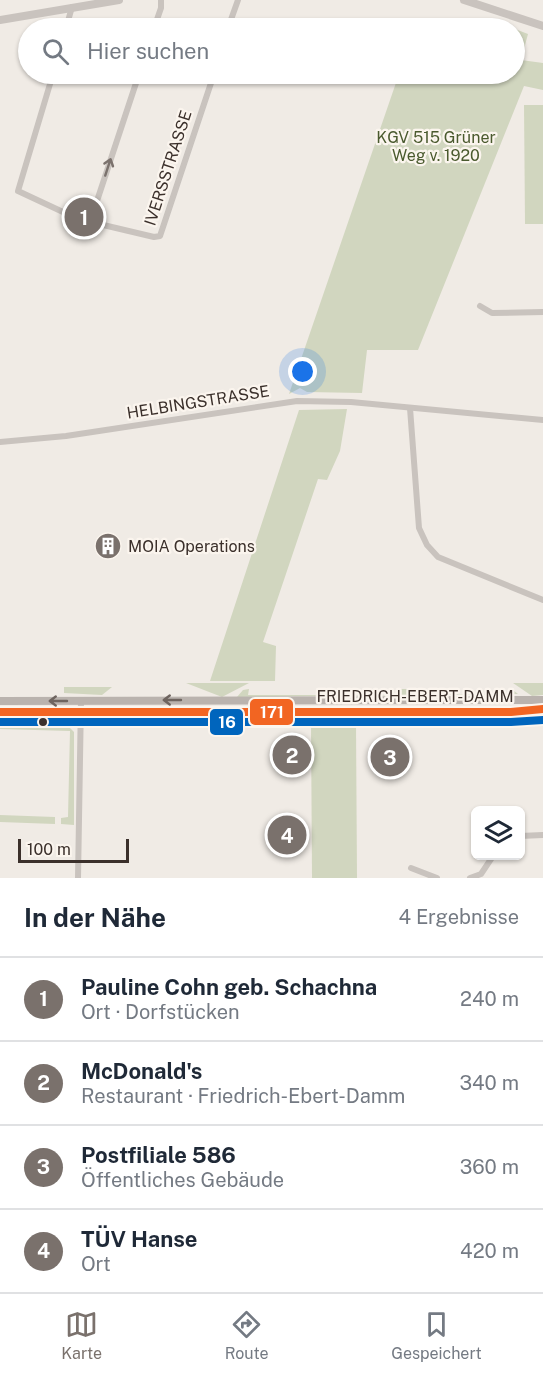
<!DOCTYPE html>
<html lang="de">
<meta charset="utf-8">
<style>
body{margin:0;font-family:"Public Sans",sans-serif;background:#f2f2f3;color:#1f2937}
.controls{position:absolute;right:18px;bottom:18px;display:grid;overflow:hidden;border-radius:9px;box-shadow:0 2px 4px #0004}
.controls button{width:54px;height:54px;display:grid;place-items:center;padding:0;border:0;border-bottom:2px solid #e0e1e3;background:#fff;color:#1f2937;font:30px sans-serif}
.scale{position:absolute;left:18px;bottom:15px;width:111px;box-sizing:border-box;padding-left:6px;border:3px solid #3b302b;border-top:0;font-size:16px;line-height:21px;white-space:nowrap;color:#3b302b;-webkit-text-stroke:4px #fbf5ee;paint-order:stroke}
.you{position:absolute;left:303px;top:372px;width:21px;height:21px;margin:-15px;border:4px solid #fff;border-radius:50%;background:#1a73e8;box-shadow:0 0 0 9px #1a73e833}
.badge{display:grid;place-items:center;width:39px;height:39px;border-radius:50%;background:#7a716c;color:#fff;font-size:20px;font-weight:700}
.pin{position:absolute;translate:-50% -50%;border:3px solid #fff;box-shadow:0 2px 6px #0006}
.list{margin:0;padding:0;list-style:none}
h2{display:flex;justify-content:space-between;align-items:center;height:78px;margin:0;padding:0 24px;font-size:26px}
h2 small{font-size:20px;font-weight:400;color:#747a83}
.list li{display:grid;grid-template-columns:39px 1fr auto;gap:18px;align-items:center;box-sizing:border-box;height:84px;padding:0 24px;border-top:2px solid #e0e1e3}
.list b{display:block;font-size:22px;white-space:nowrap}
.list p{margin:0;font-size:20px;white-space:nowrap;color:#747a83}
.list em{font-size:20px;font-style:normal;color:#747a83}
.icon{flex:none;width:33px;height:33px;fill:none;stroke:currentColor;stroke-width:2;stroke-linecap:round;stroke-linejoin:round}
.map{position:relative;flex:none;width:543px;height:878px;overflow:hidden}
.search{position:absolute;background:#fff;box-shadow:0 2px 4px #0004;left:18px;right:18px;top:18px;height:66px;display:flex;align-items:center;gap:15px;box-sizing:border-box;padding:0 21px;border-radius:33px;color:#747a83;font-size:22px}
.sheet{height:414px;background:#fff}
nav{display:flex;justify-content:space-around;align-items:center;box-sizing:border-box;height:84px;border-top:2px solid #e0e1e3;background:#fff;font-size:16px;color:#747a83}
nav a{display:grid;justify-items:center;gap:3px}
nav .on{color:#7a716c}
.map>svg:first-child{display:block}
.green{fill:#d1d6bf}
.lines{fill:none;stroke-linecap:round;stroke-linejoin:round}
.minor{stroke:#c9c3be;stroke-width:6}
.tertiary{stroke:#c9c3be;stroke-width:8}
.secondary{stroke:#bab3ae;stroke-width:8}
.bus-1-casing{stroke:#fbf5ee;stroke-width:12}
.bus-2-casing{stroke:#fbf5ee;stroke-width:12}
.bus-1{stroke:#f26522;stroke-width:8}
.bus-2{stroke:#0065bd;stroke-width:8}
.oneway{stroke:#7b726d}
.oneway2{stroke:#6e645f}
.bus-dot{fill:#3b302b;stroke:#fbf5ee;stroke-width:2}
.labels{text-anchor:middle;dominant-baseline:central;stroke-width:4.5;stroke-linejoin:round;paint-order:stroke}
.park-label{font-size:16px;fill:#4a5a2e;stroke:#fbf5ee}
.street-label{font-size:16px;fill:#3b302b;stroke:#fbf5ee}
.poi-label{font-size:16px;fill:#3b302b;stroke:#fbf5ee;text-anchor:start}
.line-badge{stroke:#fbf5ee;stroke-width:2}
.badge-label{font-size:16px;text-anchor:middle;font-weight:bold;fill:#fff}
</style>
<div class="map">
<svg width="543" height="878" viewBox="0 0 543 878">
<rect width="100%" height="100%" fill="#f0ebe5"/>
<!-- green -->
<g class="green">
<polygon points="515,29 528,34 521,60 543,63 543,90 524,86 418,350 367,350 362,393 307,392 300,388 289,394 399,74 410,74 441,83 445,74 514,74"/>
<polygon points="524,105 543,105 543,224 525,224"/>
<polygon points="347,409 340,451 327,480 318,479 263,642 276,646 275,681 210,681 299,410"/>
<polygon points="186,683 249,683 222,697"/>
<polygon points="513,683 543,683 543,695 532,696"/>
<polygon points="64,687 112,687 102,695 64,693"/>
<polygon points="249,689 248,695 396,695 400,689 417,689 414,694 510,695 513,690 518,694 237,697 243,690"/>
<polygon points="311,723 356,723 357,878 312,878"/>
<polygon points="0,724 66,724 74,732 74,825 61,824 61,818 68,817 70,731 0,729"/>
<polygon points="0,815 55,817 55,824 0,822"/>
</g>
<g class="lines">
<!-- minor -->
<g class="minor">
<polyline points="66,28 72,7"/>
<polyline points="154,28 161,8 161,0"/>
<polyline points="228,28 238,0"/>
<polyline points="53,74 18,191 78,219 154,237 160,236 214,74"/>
<polyline points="90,222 139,74"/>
<polyline points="480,306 492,313 543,312"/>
<polyline points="410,408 419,528 427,545 438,557 543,600"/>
<polyline points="0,442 66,436 297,401 351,402 543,420"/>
<polyline points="520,836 543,835"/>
<polyline points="411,868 437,878"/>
<polyline points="78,878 81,700"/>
<polyline points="470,878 481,874 493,856"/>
</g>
<!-- tertiary -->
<g class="tertiary">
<polyline points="464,0 543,26"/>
<polyline points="0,20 119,0"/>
</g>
<!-- secondary -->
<g class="secondary">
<polyline points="0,701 543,700"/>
<polyline points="0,712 511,712 543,709"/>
</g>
<defs>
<polyline id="bus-1" points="0,712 511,712 543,709"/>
<polyline id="bus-2" points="0,722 511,722 543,720"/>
</defs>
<!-- bus-1 casing -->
<use href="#bus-1" class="bus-1-casing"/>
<!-- bus-2 casing -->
<use href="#bus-2" class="bus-2-casing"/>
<!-- bus-1 -->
<use href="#bus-1" class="bus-1"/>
<!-- bus-2 -->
<use href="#bus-2" class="bus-2"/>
</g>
<!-- one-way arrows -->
<defs><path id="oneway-shaft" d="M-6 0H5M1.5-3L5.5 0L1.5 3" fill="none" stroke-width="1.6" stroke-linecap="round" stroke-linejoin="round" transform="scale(1.5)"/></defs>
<use class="oneway" href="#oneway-shaft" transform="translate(108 167) rotate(-72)"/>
<g class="oneway2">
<use href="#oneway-shaft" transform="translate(172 700) rotate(-180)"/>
<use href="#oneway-shaft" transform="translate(58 701) rotate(180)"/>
</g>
<!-- icons -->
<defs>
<symbol id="building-disc" viewBox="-11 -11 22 22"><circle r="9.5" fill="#7a716c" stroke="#fbf5ee"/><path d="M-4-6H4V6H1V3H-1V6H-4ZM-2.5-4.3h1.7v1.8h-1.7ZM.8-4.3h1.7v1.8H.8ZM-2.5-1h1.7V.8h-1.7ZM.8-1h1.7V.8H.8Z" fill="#fff"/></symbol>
</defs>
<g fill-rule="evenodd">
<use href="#building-disc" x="93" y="531" width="30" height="30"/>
</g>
<!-- markers -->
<circle class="bus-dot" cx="43" cy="722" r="5"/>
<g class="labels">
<!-- park labels -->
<g class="park-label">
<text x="436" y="137">KGV 515 Grüner<tspan x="436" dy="18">Weg v. 1920</tspan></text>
</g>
<!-- street labels -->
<g class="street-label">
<text transform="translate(168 168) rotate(-72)">IVERSSTRASSE</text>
<text transform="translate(198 402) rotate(-9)">HELBINGSTRASSE</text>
<text x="415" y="696">FRIEDRICH-EBERT-DAMM</text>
</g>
<!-- poi labels -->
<g class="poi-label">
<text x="128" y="546">MOIA Operations</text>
</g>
</g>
<g class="line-badge">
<rect x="249" y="698" width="45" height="28" rx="6" fill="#f26522"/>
<rect x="209" y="708" width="35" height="28" rx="6" fill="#0065bd"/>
</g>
<g class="badge-label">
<text x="272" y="718">171</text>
<text x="227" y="728">16</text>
</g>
</svg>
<div class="controls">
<button><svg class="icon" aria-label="layers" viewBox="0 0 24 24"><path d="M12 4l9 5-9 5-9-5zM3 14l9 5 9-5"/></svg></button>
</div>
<div class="scale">100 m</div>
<div class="you"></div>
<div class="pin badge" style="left:84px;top:217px">1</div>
<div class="pin badge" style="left:292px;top:755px">2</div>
<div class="pin badge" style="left:390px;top:757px">3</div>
<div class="pin badge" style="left:287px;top:835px">4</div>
<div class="search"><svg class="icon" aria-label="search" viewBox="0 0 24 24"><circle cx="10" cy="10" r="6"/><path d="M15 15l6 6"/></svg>Hier suchen</div>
</div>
<section class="sheet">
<h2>In der Nähe<small>4 Ergebnisse</small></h2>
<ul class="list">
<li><span class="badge">1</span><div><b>Pauline Cohn geb. Schachna</b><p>Ort · Dorfstücken</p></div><em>240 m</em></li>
<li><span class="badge">2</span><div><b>McDonald's</b><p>Restaurant · Friedrich-Ebert-Damm</p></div><em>340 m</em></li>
<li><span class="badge">3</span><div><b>Postfiliale 586</b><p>Öffentliches Gebäude</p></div><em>360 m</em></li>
<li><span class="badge">4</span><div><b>TÜV Hanse</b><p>Ort</p></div><em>420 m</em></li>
</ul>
</section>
<nav>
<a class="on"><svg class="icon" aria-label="map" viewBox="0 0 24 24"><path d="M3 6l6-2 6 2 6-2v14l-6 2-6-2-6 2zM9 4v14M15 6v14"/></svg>Karte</a>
<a><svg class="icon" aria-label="directions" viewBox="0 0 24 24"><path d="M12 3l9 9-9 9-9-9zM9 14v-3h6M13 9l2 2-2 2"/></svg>Route</a>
<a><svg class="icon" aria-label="saved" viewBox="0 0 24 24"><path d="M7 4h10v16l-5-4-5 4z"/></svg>Gespeichert</a>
</nav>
